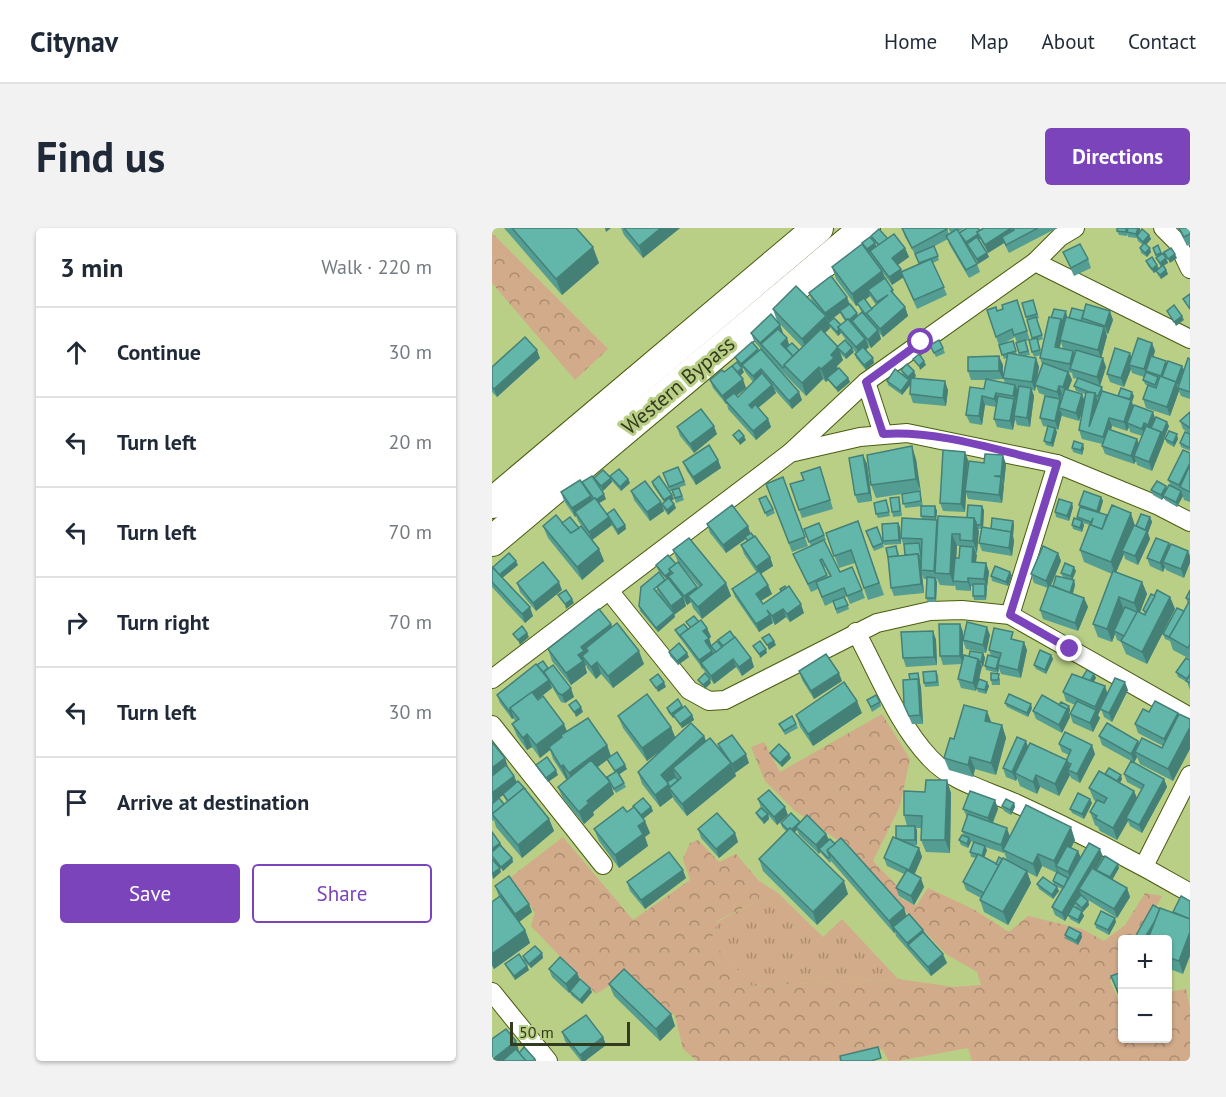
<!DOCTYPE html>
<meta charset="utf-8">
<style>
body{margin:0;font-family:"PT Sans",sans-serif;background:#f2f2f3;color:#1f2937}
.controls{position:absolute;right:18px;bottom:18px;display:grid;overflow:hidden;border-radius:6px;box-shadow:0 2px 4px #0004}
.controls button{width:54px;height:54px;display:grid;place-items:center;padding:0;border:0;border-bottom:2px solid #e0e1e3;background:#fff;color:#1f2937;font:30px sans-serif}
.scale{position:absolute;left:18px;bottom:15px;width:120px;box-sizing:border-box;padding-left:6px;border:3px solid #333c1e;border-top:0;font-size:16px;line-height:21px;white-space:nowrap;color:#333c1e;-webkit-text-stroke:4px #b9cf86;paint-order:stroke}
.stop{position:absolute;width:18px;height:18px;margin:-14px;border:4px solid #7c44bb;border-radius:50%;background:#fff}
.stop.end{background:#7c44bb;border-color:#fff;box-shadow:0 2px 6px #0008}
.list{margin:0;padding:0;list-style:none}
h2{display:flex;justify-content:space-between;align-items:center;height:78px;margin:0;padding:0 24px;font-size:26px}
h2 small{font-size:20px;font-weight:400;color:#747a83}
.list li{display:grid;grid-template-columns:39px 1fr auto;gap:18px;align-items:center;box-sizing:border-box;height:90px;padding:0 24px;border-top:2px solid #e0e1e3}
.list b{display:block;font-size:22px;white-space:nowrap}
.list em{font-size:20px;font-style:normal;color:#747a83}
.actions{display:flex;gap:12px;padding:18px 24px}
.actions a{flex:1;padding:14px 0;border:2px solid #7c44bb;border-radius:6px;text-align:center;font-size:21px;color:#7c44bb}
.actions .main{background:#7c44bb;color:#fff}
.icon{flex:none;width:33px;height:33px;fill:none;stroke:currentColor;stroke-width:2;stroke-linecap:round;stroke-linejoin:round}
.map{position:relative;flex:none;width:698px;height:833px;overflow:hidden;border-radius:6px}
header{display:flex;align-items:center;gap:36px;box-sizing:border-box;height:84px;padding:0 30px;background:#fff;border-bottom:2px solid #e0e1e3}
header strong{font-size:28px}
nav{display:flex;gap:33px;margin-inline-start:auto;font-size:21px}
.intro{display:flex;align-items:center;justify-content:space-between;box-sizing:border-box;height:144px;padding:0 36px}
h1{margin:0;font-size:42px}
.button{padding:15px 27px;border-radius:6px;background:#7c44bb;color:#fff;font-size:21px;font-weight:700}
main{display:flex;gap:36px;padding:0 36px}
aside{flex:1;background:#fff;border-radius:6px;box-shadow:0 2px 4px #0004}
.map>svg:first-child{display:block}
.grass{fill:url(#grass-tufts)}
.forest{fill:url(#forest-crowns)}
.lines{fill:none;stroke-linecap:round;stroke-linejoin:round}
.minor-casing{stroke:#4b5c10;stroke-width:20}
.trunk-casing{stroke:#4b5c10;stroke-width:32}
.minor{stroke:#fff;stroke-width:18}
.trunk{stroke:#fff;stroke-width:30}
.wall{fill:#549d92;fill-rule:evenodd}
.shaded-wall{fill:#458077}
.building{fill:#62b7aa;stroke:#458077;stroke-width:1.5}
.route{stroke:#7c44bb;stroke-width:8}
.labels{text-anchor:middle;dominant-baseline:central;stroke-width:6;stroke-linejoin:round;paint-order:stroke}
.street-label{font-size:21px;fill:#333c1e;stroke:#b9cf86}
</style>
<header>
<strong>Citynav</strong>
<nav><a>Home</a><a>Map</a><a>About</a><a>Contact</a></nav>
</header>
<div class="intro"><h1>Find us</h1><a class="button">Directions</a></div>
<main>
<aside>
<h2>3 min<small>Walk · 220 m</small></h2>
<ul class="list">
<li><svg class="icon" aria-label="ahead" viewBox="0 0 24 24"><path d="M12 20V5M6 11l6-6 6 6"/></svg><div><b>Continue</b></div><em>30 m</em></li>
<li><svg class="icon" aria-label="left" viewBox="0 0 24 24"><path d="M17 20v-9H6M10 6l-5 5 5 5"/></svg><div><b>Turn left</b></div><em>20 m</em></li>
<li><svg class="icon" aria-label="left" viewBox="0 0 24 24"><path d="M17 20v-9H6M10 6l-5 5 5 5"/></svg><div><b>Turn left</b></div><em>70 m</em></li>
<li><svg class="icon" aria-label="right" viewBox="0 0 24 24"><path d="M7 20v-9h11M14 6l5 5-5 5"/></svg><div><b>Turn right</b></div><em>70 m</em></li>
<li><svg class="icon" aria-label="left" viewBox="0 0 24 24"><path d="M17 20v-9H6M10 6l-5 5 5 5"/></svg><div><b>Turn left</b></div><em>30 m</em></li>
<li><svg class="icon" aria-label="arrive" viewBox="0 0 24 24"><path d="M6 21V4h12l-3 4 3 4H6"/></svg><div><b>Arrive at destination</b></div></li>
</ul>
<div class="actions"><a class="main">Save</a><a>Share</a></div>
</aside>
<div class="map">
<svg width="698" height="833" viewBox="0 0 698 833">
<defs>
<pattern id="grass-tufts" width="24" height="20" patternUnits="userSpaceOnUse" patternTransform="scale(1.5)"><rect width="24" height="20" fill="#d1ab8a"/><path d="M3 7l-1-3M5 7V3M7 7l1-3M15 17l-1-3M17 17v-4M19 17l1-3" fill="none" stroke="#aa8c70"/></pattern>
<pattern id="forest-crowns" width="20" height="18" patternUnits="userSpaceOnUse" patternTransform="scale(1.5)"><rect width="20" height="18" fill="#d1ab8a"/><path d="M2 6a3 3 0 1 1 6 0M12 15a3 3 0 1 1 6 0" fill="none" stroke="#aa8c70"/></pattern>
</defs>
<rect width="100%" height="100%" fill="#b9cf86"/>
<!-- grass -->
<polygon class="grass" points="267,653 286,665 331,709 350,691 406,751 260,758 219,713 225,694 267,672"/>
<!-- forest -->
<g class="forest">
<polygon points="0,5 116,121 83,152 0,55"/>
<polygon points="390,486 418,531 408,578 381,633 409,662 406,669 424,678 436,660 481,681 517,704 536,688 590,701 612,713 633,697 653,665 670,668 647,711 630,712 630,738 618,753 626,772 630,771 630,810 676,810 676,764 694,761 698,780 698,833 480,833 476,820 405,833 397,833 390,821 346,833 205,833 191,821 183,788 133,748 104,766 39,698 43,684 19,649 71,609 141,692 198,652 191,631 198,615 206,612 227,634 244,626 267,653 267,672 225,693 219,713 260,758 406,751 462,759 489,757 485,744 454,726 347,613 302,582 273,553 259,519 272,514 288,544"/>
</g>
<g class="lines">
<defs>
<g id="minor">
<polyline points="671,0 685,14 698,41"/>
<polyline points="543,34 568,9 583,0"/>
<polyline points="374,154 391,206"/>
<polyline points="298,225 374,154 543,34 698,111"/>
<polyline points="118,364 197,462 217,473 233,472 385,395 438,383 470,382 518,387 698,489"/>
<polyline points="518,387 565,236"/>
<path d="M364 404C387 446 405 495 438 530 460 554 494 562 523 575 582 602 641 632 698 665"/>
<polyline points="0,451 298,225 368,209 415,205 565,236 667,278 698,294"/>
<polyline points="0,497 111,637"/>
<polyline points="652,638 698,547"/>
<polyline points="0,764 56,833"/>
</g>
<g id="trunk">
<polyline points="0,275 326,0"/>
<polyline points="0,313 373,0"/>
</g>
</defs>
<!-- minor casing -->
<use href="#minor" class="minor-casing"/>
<!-- trunk casing -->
<use href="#trunk" class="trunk-casing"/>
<!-- minor -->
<use href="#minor" class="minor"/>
<!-- trunk -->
<use href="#trunk" class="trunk"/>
</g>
<!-- wall -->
<g class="wall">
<polygon points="12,0 84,0 107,35 70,67"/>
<polygon points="129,0 188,0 151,30 132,7"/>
<path d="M410 0H455L457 6 459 5 456 0H473L466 4 469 8 488 3 492 0H565L517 25 512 15 496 25 488 11H487L495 25 497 29 486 36 470 10 485 36 488 44 477 50 457 16 456 11 439 20 442 18 447 32 441 35 455 67 425 81 411 49 400 57 391 45 394 51 404 69 413 79 416 88 391 109 387 105 389 111 379 120 375 115 377 119 374 122 382 135 374 142 364 130 363 126 364 125 349 105 346 108 338 99 336 95 349 97 353 93 348 85 336 94V93L338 100 333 105 346 118 362 124 354 131 348 125 351 132 345 138 346 141 356 150 358 154 346 164 336 152 334 154 331 151 314 168 273 126 310 172 300 181 282 161 284 165 266 180 276 191 279 199 264 212 236 181 235 176H234L221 160 218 152 232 144H252L248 148 254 160 244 168 246 169 261 154 254 145 251 140 245 134 243 129 267 122 269 121 262 113 259 105 288 97 291 105 290 106 297 117 307 122 310 119 285 93 281 81 323 77 320 73 317 65 358 76 366 88 370 85 366 77 364 78 344 51 340 39 383 15 384 19 386 18 381 12 379 8 396 11 413 20 417 29 406 37 410 44 427 36 424 28 413 9ZM378 68 384 77 380 81 373 72Z"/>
<polygon points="625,0 648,0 647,5 657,7 659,11 654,17 659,24 655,29 649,25 648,20 651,17 646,13 645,10 636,9 636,6 635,8 627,7 625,3"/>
<polygon points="686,0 698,0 698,16 695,18"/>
<polygon points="666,17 670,26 674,30 676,35 671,38 674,42 676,46 669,51 666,47 664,43 662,45 656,38 654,33 667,40 669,39 666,34 661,20"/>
<polygon points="571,24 596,31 599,40 582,48"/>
<path d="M541 72 547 90 545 91 551 111 546 113 549 125 559 90 575 88V90L621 92 616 106 614 105 615 108 609 130 614 139 608 158 600 155 610 159 611 163 626 168H642L640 174 641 178 677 198 672 211V213L660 243 645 237 644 233 642 236 613 226 610 218V216L590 211 587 202 590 185 587 193 570 188V186L566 202 563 201 565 204 561 219 554 217 552 213 556 199 551 198 548 190 555 168 547 165 544 158 543 163 540 162 542 168 538 199 525 197 523 191 521 202 505 199 502 191 504 179 493 177 490 197 478 195 474 187 492 161 494 152H479L476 143 511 137V151L495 152 513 155 511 150 515 130 512 131 504 109 505 83 528 81 538 112 534 113 538 127 533 128 544 130 547 139 545 152 550 136 548 130 549 127 542 129 540 124 541 111 534 89ZM523 109 525 115H524L528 128 525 127 521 113 511 116ZM569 114 571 121 567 120ZM577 144 580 145 581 150 585 151 582 158 584 163 593 166 592 172 590 166 576 162 580 152ZM620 198 635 203 637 199 638 204 650 208 647 216 645 211 619 202Z"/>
<polygon points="660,115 663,123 661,129 674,133 675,136 690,138 692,142 685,158 686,159 698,131 698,171 689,168 687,163 678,188 654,180 651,171 656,158 653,156 651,152 652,149 640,145 639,141 632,159 618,154 615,146"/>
<polygon points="438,117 451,120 453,125 444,129"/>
<polygon points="48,130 5,169 0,164 0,139"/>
<polygon points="409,142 424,148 422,150 456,162 454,178 421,175 418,166 419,153 418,153 419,156 410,167 396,157 395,153 411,147"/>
<polygon points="698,184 698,206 691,201 688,193"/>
<polygon points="185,199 225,206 202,225 188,208"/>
<polygon points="698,206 698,223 689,219 688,215"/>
<polygon points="673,211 686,211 682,219 675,215"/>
<polygon points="580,220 592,220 590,227 581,224"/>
<polygon points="698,225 698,274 692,272 690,265 691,268 685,279 673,272 672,269 670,272 661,267 659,262 674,258 675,260 679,258 676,252"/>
<polygon points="371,227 375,236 380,273 366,275 363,267"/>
<polygon points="424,231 428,264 431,278 413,280 410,266 384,270 379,257"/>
<polygon points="226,232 229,240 204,257 195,243 191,234"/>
<polygon points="476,232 475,251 492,235 514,236 510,275 476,271 474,265 473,284 451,283 448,275"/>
<polygon points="186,239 194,257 186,260 187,260 192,272 184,275 180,263 178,263 171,245"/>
<polygon points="331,248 341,281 310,290 307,282"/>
<polygon points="291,249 316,318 300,324 274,256"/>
<polygon points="102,250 119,250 136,251 138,255 129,263 120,253 120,254 111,263 105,257 114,271 107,275 115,286 133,297 134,301 126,307 119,296 120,297 100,312 107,321 112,333 90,352 56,310 51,298 70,295 87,300 100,312 86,293 84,288 83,289 72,273 69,264 91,255 103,253"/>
<polygon points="160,254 182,271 179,273 182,276 184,280 176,287 171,280 170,276 172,274 161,258"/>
<polygon points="139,263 169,274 172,283 158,293 142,272"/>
<polygon points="609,269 611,273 607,285 644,298 658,289 660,294 656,305 658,311 646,337 633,331 632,326 624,344 650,354 655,366 648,384 653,387 651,382 663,368 678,369 683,381 655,436 634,426 629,414 625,412 623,406 620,414 606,409 601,396 620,346 592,334 588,322 598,297 591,295 592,297 590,304 581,301 580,297 585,291 585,289 588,279 587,277"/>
<polygon points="394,272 398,288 386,290 384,286"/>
<polygon points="408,273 410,288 401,289 400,284"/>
<polygon points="269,276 281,281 283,285 275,289"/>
<path d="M443 278 445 283 444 292 446 295 475 290 492 282 491 299 499 301 521 293 522 297 521 308 522 313 520 328 490 323 487 315 489 301H486L485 325H484V334L494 335 497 344 495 359 494 372H482L481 368V358H479V363L464 362 463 357 462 358 448 357 445 351H444L445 354 444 374H436L434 370 435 351H432L430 346 432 365 402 368 399 360 406 322 407 328 413 327 412 318 409 310 430 291 429 288ZM465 318H468L467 330H464Z"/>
<polygon points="581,279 577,293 564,289 563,284"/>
<polygon points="366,293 392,367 376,372 363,335 347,340 334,305"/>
<path d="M327 295 334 312H332L348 344 370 362 373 370 358 376 355 368 353 369 357 381 345 386 341 374 333 378 326 361 319 364 301 326 319 318 312 301ZM333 339 338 349H336L331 340Z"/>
<polygon points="406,295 408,299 409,316 392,317 391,313"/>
<polygon points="215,296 256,298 258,305 278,329 281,338 269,346 276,357 280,366 269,373 271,376 289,364 288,361 312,385 298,394 294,389 283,397 279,390 281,395 267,404 243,369 240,361 265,345 252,326 249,317 255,313 254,311 234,325 218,305"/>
<polygon points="385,299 392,319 382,323 374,303"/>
<polygon points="677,315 678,318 696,323 692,350 674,342 673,339 671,344 658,338 655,330"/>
<path d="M181 322 234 355 239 368 210 391 201 380 199 374 195 377 192 373 194 378 182 386 183 389 166 404 148 383 147 378 175 352 166 342 164 337 176 327 206 360 207 359 186 334ZM166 363 168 368 177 380 164 365Z"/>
<polygon points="566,325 569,333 559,358 561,358 576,351 571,349 569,345 584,343 580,352 582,352 583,357 581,366 592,370 596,379 586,403 551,391 548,382 556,360 542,355 539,346"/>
<polygon points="26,337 10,350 41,388 33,395 0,359 0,339"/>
<polygon points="518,344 520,348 516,358 500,353 499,348"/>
<polygon points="25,355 70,362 44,383 28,364"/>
<polygon points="698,362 698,431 681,422 678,413 673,411 671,406 692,384 696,376 694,370"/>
<polygon points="194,394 207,394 215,400 219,409 217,410 219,418 230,419 226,412 259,430 262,439 250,448 244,439 222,456 185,406 183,402 198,400"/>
<polygon points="119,396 120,399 152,436 121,460 109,446 104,451 95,440 94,437 93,438 95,445 79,457 60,433 56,421"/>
<polygon points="468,396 471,404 471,411 498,407 494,425 474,421 471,413 471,431 477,429 491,425 493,430 491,439 489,438 487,452 497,458 494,466 486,464 485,460 484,463 469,460 466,451 470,436 451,437 448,428"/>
<polygon points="441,403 444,412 445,437 414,439 411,430"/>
<polygon points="524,412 535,422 529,450 509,446 507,440 506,445 494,442 493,438 499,428 497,422"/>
<polygon points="177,424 197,429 186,437 178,428"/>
<polygon points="559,427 561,431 554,446 544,441 542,437"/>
<polygon points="698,432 698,462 695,454 686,449 684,444"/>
<path d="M45 437 56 441 82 469 73 475 69 474 59 457 60 460 46 471 75 503 115 517 119 528 135 541 127 546 134 559 124 565 119 558 122 566 101 584 102 587 92 596 71 571 66 559 76 550 74 551 61 531 58 522 48 530 40 519 35 522 25 508 20 496 23 494 22 490 20 491 8 475 5 467ZM115 532 123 544 116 551 106 539Z"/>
<polygon points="307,443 350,453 322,471 310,452"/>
<polygon points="444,443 446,447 447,458 433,459 432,455"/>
<polygon points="426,445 429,460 431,496 420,496 412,477 418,452"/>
<polygon points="602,446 604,450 601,454 613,458 615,466 636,462 620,494 612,489 609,481 606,487 608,490 601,504 581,495 578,486 583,477 574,473 571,464 590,450"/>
<polygon points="508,450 508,457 500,457 499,452"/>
<polygon points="375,472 388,474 389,478 380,484"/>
<polygon points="513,475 540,480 536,489 515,479"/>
<polygon points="567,477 577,478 578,482 577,485 578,489 570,505 544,491 541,483"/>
<polygon points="191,479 200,487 202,492 190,500 182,489 181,490 176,484 175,480"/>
<polygon points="657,484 686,485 681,553 648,536 645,529 642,534 672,551 675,559 650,605 638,598 636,593 625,612 608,603 606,599 603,597 598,584 604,574 602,572 597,560 613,546 630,551 628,555 642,563 645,571 650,562 635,554 632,546 639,533 610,517 607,508 646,513 647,516 670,520 671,518 646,505 643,496"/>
<polygon points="370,485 321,518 308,499 304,487"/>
<polygon points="126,488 179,499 183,510 212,508 214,513 228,522 226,516 257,535 243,545 242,543 244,548 195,588 182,572 181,569 168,579 150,556 146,544 171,520 155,533 131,500"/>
<polygon points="500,495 510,497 514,510 504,547 483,541 481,549 457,542 452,530 462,511"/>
<polygon points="287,496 304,496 306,500 293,507"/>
<path d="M0 514 13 530 16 540 22 548 25 554 57 591 62 603 30 630 4 599 2 592 0 593ZM11 567 15 574 12 576 7 570Z"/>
<polygon points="567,516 603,526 588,555 579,550 578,547 567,568 548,559 545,566 528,558 525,550 524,553 514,549 511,540 536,518 574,532 577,527 570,524"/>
<polygon points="278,525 297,526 299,530 290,539 280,529"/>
<polygon points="44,537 66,547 56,554 46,541"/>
<polygon points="459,565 458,625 434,624 429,612 430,600 424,600 425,617 419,617 427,620 430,629 422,646 432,659 422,677 407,668 404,660 412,646 395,638 392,630 404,610 415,598 412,587"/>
<polygon points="266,571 296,587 285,597 276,587 277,591 272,596 266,589 264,585 269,580"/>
<polygon points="598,571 600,575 592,591 580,585 578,581"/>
<path d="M503 572 506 581 501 595 518 608 583 612 579 620 589 630 611 629 603 642 627 640 620 652 635 660 638 669 625 690 593 670 596 673 597 677 591 684 584 679 583 676 582 679 592 688 587 696 578 691 576 687 573 693 563 687 560 679 570 661 562 657 561 653 565 645 550 638 545 649 535 644 539 655 516 697 492 684 488 672 489 670 474 662 471 654 484 630 479 629 478 624 481 614 478 613 476 620 469 617 467 612 472 608 470 603 475 589 471 581ZM493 619 512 625V624L515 632 504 636 492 629 495 622Z"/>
<polygon points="522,575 523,579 519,587 512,583 510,578"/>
<polygon points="159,579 161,583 151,591 158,605 153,609 156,618 127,640 107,613 102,601 135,584"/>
<polygon points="308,594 334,606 337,612 412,680 414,688 431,702 455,735 439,748 404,708 403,704 402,705 339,633 338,635 328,624 327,626 307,607 305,602 302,604 356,666 325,697 271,643 267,631 294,603 290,599 289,595"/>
<polygon points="206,601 243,605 246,614 227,630 209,610"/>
<polygon points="0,604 8,615 10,618 20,630 21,634 11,643 1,632 9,644 1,651"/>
<polygon points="194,650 153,681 138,663 135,654"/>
<polygon points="545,656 565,659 567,663 561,671 547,661"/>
<polygon points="3,658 37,676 40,684 27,694 33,702 38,715 2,741 0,738 0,674 7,669"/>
<polygon points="689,668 691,746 675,740 675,711 668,681 681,685 681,684"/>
<polygon points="624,694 617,707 604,700 603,696"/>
<polygon points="589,705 590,709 586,717 574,711 573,707"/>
<polygon points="50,725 51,730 39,740 32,733 31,728"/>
<polygon points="13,736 35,738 37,742 23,752 15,740"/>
<polygon points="57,741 85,745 88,751 100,764 90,776 79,767 78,764 77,765 60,749"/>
<polygon points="630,744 630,768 627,769 619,748"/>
<polygon points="117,756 179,786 183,798 168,813 122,768"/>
<polygon points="70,804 111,809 114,817 93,833 89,833 73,813"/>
</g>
<!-- shaded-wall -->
<g class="shaded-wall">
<polygon points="113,0 119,0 114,4"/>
<polygon points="169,0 188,0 151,30 147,18"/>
<polygon points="519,0 522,9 510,9 512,15 496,25 493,17"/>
<polygon points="646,0 648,0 648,1 646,11 644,6"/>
<polygon points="486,6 488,11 476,18 475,16 475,18 474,14"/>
<polygon points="657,7 659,11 653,18 651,14"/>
<polygon points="383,15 385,20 376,25 375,21"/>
<polygon points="101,19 107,35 70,67 64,51"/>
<polygon points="413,20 417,29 404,38 400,30"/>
<polygon points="658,20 659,24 655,29 653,25"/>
<polygon points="495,25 497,29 486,36 485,31"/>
<polygon points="683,26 685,30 678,35 676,31"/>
<polygon points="674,30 676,35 669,39 668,35"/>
<polygon points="665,37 667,41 662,45 660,41"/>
<polygon points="409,41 412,49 400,57 397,49"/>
<polygon points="674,42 676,46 669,51 668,47"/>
<polygon points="390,43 395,55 376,62 378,68 364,78 360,66"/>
<polygon points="355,69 358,77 336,94 333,85"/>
<polygon points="413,79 416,88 391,109 388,101"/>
<polygon points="574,83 575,88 572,99 570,95"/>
<polygon points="618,83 621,92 616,106 613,98"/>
<polygon points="365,85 367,90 357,97 355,93"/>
<polygon points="334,88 338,100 315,123 310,111"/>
<polygon points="690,88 692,92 684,98 682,94"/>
<polygon points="569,91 572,100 568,112 569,114 566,128 563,119"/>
<polygon points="288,97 291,105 274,121 269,116 271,123 268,115"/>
<polygon points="612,99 615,108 609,131 606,122"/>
<polygon points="347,101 349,105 346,108 345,104"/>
<polygon points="386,102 389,111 379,120 376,112"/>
<polygon points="295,110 298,119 295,122 289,116"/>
<polygon points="373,111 377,119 367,127 364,119"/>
<polygon points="660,115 663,123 657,144 654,143 656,147 655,150 652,141"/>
<polygon points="346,119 351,132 345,138 346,142 335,150 336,152 334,154 329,141 339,127"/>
<polygon points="360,120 362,124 354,131 353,127"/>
<polygon points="266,121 268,125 250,137 251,140 249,136"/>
<polygon points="45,122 48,130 5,169 2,161"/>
<polygon points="581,123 584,132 580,142 578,136"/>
<polygon points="638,125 641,134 637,137 639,141 632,159 629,150"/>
<polygon points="507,128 511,137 511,151 507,143"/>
<polygon points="381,130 382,135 374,142 372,137"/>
<polygon points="544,130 547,139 543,163 540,154"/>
<polygon points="611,130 614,139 608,158 605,149"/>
<polygon points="432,133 434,137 428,142 427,138"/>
<polygon points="674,133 675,137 671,151 669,148"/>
<polygon points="690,138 692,142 686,158 684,154"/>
<polygon points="327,139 331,151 314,168 310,155"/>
<polygon points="250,140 252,144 247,149 245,145"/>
<polygon points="269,141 272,150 264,157 261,148"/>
<polygon points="422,143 424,148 418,154 416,149"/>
<polygon points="576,144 580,152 574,167 571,159"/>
<polygon points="356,150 358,154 346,164 344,160"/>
<polygon points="251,151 254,160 236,175 233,172 235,176 234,176 230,168"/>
<polygon points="417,152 419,156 410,167 409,163"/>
<polygon points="453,153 456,162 454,178 451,170"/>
<polygon points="684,154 687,163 678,188 675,179"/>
<polygon points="280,157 284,165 260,185 257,177"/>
<polygon points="523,157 527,165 525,176 521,168"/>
<polygon points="567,158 570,166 568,171 571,180 567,180 570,186 566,202 563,193 568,172 565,164"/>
<polygon points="539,160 542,168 538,199 535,190"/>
<polygon points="307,164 310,172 300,181 297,173"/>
<polygon points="640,164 642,168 640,174 642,181 635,195 637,199 635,203 632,194 637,172"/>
<polygon points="504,165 507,173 506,179 502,171"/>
<polygon points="603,165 606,174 597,199"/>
<polygon points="590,166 593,174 587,193 584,185"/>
<polygon points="490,168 493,177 490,197 487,188"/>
<polygon points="522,171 525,179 522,188 523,191 521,202 518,193"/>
<polygon points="661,184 664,193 658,202 656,197"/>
<polygon points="617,190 620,198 614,217 611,209"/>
<polygon points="276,191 279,199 264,212 261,203"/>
<polygon points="675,194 677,198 672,211 672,213 660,243 657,234 669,204"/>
<polygon points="652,195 655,203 653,209 650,201"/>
<polygon points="222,198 225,206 202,225 198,216"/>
<polygon points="563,200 565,204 561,219 559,215"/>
<polygon points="685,206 686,211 682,219 681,215"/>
<polygon points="252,208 254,212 248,217 246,213"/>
<polygon points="645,211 648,219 642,228 644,233 642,236 639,228"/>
<polygon points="591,216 592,220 590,227 589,222"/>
<polygon points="420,218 424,231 429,264 424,251"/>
<polygon points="473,224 476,232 473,284 469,276"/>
<polygon points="371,227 375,236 380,273 377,265"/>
<polygon points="511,227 514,236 512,256 509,248"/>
<polygon points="226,232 229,240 204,257 201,249"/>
<polygon points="698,235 698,249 688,259 687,257"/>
<polygon points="509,249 512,258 510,275 507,267"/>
<polygon points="119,250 120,254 111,263 109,258"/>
<polygon points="136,251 138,255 129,263 128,259"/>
<polygon points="674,258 675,262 670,272 669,267"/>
<polygon points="689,263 691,268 685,279 684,274"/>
<polygon points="112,266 114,271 104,277 103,273"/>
<polygon points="180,267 182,271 174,276 172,272"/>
<polygon points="99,268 102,276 83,284 84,288 83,289 80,280"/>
<polygon points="609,269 611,273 607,287 605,283"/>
<polygon points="169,274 172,283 158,293 155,284"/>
<polygon points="580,275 581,279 577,293 575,288"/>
<polygon points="182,276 184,280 176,287 175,282"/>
<polygon points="443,278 445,283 444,293 443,289"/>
<polygon points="490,278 492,282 491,301 489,297"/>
<polygon points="639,285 643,298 630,323 632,326 623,347 619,334"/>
<polygon points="117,289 120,297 100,312 97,304"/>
<polygon points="658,289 660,294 656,305 658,311 646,337 643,328"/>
<polygon points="482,290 487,303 485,325 481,313"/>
<polygon points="521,293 522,297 521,308 522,313 520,328 517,320"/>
<polygon points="590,293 592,297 590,304 588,300"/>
<polygon points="406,295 408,299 409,316 407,312"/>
<polygon points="133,297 134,301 126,307 125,302"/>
<polygon points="256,298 259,307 234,325 231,317"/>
<polygon points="460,306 465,318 463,354 461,353 462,358 458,346"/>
<polygon points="677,315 680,323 671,334 673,339 671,344 668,335"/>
<polygon points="481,319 485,327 483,342 480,334"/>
<polygon points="107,321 112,333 90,352 85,339"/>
<polygon points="696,323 698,328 698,335 692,350 689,341"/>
<polygon points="566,325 569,333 557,361 554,353"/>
<polygon points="426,326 429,334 429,342 430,346 432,365 429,356"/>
<polygon points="278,329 281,338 267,347 264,339"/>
<polygon points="24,333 26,337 9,351 7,347"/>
<polygon points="494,335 497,344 495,359 492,351"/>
<polygon points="582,339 584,343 580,353 579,348"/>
<polygon points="178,344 180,348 175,352 173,348"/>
<polygon points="518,344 520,348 516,358 514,354"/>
<polygon points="443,350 445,354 444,374 443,370"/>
<polygon points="476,350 479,358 479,363 476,354"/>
<polygon points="582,352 583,357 579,371 578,367"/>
<polygon points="67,354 70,362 44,383 41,375"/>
<polygon points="650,354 655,366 647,387 642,375"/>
<polygon points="234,355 239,368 210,391 206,379"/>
<polygon points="493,356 495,360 494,372 493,368"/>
<polygon points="276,357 280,366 267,374 264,366"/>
<polygon points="205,359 208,367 196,368 199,374 195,377 192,368"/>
<polygon points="191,369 194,378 182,387 179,378"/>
<polygon points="627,369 632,382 622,403 623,406 620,414 615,401"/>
<polygon points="678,369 683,381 655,436 650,424"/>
<polygon points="592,370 596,379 586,403 583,395"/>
<polygon points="80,371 82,375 74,381 73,376"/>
<polygon points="309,376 312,385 298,394 295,386"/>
<polygon points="38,379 41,388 33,395 30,386"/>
<polygon points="291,381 294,389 283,397 280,388"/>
<polygon points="182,385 183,389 166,404 164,400"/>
<polygon points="278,387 281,395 267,404 264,396"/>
<polygon points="119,396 123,408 96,423 94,420 97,429 90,428 94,437 93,438 95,445 79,457 74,445 86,427 89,419"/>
<polygon points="468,396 471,404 471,436 468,428"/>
<polygon points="495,399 498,407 494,425 491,417"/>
<polygon points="215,400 219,409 215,412 211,403"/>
<polygon points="441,403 444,412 445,437 442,429"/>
<polygon points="35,405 37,409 28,417 26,412"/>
<polygon points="217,410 220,419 216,421 213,413"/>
<polygon points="282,413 284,417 277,422 275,417"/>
<polygon points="532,414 535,422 529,450 526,442"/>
<polygon points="274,421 275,425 268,430 267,426"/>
<polygon points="147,423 152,436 121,460 116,448"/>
<polygon points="220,423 223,431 209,435 211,440 210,441 207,432"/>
<polygon points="195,425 197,429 186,437 185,433"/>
<polygon points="491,425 493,430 491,439 489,434"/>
<polygon points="559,427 561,431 554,446 553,442"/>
<polygon points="259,430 262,439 250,448 247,439"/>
<polygon points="507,430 509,434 506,437 507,440 506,445 504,441"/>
<polygon points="241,431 244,439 222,456 219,448"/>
<polygon points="486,431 490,439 484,463 481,455"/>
<polygon points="105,434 109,446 104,451 99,439"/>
<polygon points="347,445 350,453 322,471 319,463"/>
<polygon points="426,445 429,460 431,496 428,487"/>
<polygon points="602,446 604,450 599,458 597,454"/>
<polygon points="218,451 219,455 213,461 211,457"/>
<polygon points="57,452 60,460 24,488 19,481"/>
<polygon points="172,454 174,459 166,464 164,460"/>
<polygon points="495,454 497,458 494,466 493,462"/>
<polygon points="633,454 636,462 620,494 617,485"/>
<polygon points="613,458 616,467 606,487 608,490 601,504 598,495 604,483 603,479"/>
<polygon points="79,460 82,469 73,475 70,467"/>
<polygon points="365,473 370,485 321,518 316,506"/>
<polygon points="539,476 540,480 536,489 535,485"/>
<polygon points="190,478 192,482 181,487 182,489 181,490 179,486"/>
<polygon points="577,478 578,482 577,485 578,489 570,505 567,497"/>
<polygon points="89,479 91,484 84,489 82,484"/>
<polygon points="19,482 22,490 20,491 17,483"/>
<polygon points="495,483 500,496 493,493"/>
<polygon points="686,485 690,493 675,520 672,511"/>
<polygon points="200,487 202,492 190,500 188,496"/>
<polygon points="72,496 77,508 69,507 71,512 57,519 58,522 48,530 44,517"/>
<polygon points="510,497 514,510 504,547 499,535"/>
<polygon points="179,499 184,511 155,533 150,520"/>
<polygon points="698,499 698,521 681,553 676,541"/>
<polygon points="35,506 40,519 35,522 31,510"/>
<polygon points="212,508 217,521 181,540 184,550 178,561 177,560 181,569 168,579 163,567 169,547"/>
<polygon points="534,513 537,521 523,545 525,550 524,553 520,544"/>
<polygon points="646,513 650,522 643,524 645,529 642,535 639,526"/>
<polygon points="115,517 119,529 81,557 77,545"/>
<polygon points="600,517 603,526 588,555 585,546"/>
<polygon points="254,526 257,535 243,545 240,536"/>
<polygon points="297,526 299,530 290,539 288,535"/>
<polygon points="478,529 483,541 481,549 476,537"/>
<polygon points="13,530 17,543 0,556 0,540"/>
<polygon points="575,532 579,543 576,542 578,547 567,568 563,556"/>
<polygon points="239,535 244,548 195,588 190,576"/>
<polygon points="71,537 76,550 74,551 69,539"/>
<polygon points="133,537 135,541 125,548 123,543"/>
<polygon points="64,542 66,547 56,554 54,550"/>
<polygon points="544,547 548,559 545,566 541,554"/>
<polygon points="629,547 630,551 624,562 623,558"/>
<polygon points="22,548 25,556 1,575 0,565"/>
<polygon points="672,551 675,559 650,605 647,597"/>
<polygon points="455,552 459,565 458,625 453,612"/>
<polygon points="118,554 122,566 101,584 102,587 92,596 87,584 95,573"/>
<polygon points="642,563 647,575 634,590 636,593 625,612 621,600"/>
<polygon points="598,571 600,575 592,591 590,586"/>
<polygon points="503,572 506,581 499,598 496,590"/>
<polygon points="522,575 523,579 519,587 518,582"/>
<polygon points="159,579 161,583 151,591 149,587"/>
<polygon points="293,579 296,587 285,597 282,589"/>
<polygon points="276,586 277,591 272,596 270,591"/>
<polygon points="57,591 62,603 30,630 26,617"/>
<polygon points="153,593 158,605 153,609 156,618 127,640 123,627 146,598"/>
<polygon points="308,594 309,598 304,599 305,602 299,608 297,604"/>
<polygon points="423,598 425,602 425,617 423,612"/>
<polygon points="579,599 583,612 569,640 564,638 567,645 566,646 562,633"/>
<polygon points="515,600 518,609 511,622 512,625 509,617"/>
<polygon points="243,605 246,614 227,630 224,621"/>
<polygon points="334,606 338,614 327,621 328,624 327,626 324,617"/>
<polygon points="477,610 479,614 476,620 475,616"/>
<polygon points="8,615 10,619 0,626 0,621"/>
<polygon points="493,618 495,622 491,633 489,629"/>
<polygon points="427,620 430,629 421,650 417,642"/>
<polygon points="608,621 611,629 591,663 587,661 589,666 573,693 570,685"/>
<polygon points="586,623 590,632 579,652 576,644"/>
<polygon points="546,626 550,638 545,649 541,636"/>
<polygon points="20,630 21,634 11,643 9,639"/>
<polygon points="626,636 627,640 619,654 618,649"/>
<polygon points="8,640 9,644 1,651 0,646"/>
<polygon points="191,642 194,650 153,681 149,672"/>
<polygon points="535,643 539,655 516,697 511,684"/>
<polygon points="429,650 432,659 422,677 419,668"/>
<polygon points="352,653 356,666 325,697 321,684"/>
<polygon points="565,659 567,663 561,671 560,667"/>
<polygon points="635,660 638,669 625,690 622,681"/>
<polygon points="596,673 597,677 591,684 590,680"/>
<polygon points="37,676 40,684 26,695 23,686"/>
<polygon points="412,680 416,693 401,699 403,704 402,705 397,693"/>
<polygon points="669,682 660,711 652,711"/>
<polygon points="590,683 592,688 587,696 586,692"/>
<polygon points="623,690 624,694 617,707 616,702"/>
<polygon points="33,702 38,715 2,741 0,736 0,726"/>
<polygon points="431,702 434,710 416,717 418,723 415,715"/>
<polygon points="698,704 698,728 691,746 687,733"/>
<polygon points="589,705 590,709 586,717 584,713"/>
<polygon points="50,725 51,730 39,740 37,736"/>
<polygon points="451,726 455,735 439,748 436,739"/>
<polygon points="35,738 37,742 23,752 22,748"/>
<polygon points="85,745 88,753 77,765 74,756"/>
<polygon points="98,760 100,764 90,776 88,772"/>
<polygon points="179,786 183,798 168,813 164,801"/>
<polygon points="111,809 114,817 93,833 90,833 88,827"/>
<polygon points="24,813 28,826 19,833 0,833 0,832"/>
</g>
<!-- building -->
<g class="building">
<polygon points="20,0 84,0 101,19 64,51"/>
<polygon points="132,0 169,0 147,18"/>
<polygon points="410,0 455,0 455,1 420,20"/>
<polygon points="475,0 486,0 488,3 485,4 486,6 474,14 467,5"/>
<polygon points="492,0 519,0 493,17 485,4"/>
<polygon points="520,0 546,0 514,17 510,9 522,2"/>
<polygon points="625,0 634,0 634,4 625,3"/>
<polygon points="636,0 646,0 644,6 635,4"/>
<polygon points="687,0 698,0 698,6 692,9"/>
<polygon points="387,1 396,11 387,17 379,8"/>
<polygon points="465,1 485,36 474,42 454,8"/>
<polygon points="650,1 657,7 651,14 645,8"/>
<polygon points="402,6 413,20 400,30 409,41 397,49 378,23"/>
<polygon points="378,9 383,15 375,21 370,15"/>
<polygon points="485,9 495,25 485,31 475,16"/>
<polygon points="652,15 658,20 653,25 648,20"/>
<polygon points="370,16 390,43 360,66 340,39"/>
<polygon points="588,16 596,31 579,40 571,24"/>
<polygon points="666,17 669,25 664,27 661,20"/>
<polygon points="442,18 446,28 427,35 423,26"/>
<polygon points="679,20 683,26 676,31 672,24"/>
<polygon points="671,25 674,30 668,35 664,30"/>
<polygon points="660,29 665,37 660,41 654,33"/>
<polygon points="439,31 452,59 422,72 409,44"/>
<polygon points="671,37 674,42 668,47 664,43"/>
<polygon points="339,48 355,69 333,85 317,65"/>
<polygon points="393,50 401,62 399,63 413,79 388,101 374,85 396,67 385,74 376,62"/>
<polygon points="304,58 334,88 310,111 281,81"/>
<polygon points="698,66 698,81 691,71"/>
<polygon points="372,70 380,81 373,86 365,75"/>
<polygon points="525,72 535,103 522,107 520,101 504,109 495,82 504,79 505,83 511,81 510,77"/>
<polygon points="541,72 545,86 534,89 530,75"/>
<polygon points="358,76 365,85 357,92 356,91 354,92 348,83"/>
<polygon points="594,76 618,83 613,98 590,90"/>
<polygon points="682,77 690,88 682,94 675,83"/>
<polygon points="580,80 592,83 589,93 577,90"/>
<polygon points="562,81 574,83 570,95 569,91 559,90"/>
<polygon points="370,84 386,102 376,112 360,93"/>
<polygon points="279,86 288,97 268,115 259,105"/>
<polygon points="544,89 550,107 540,110 535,92"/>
<polygon points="557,89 569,91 563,119 581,123 578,136 548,130"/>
<polygon points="574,89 612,99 606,122 568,112"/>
<polygon points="342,90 349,97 346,99 347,101 345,104 336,95"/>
<polygon points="356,91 373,111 364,119 346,99"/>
<polygon points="286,101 295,110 289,116 301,128 292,137 293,138 291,140 269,116"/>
<polygon points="329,101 346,119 339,127 342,130 329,141 327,139 310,155 292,137"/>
<polygon points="33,109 45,122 2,161 0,159 0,139"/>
<polygon points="545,110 548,122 540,124 537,112"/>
<polygon points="646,110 660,115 652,141 637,137"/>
<polygon points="353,112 360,120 353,127 345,119"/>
<polygon points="447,112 451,120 442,125 438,117"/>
<polygon points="533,112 536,123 527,125 524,115"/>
<polygon points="521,113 524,123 510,127 507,117"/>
<polygon points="260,114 266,121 249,136 243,129"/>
<polygon points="300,115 307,122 301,128 294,120"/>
<polygon points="371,119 381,130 372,137 363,126"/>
<polygon points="623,120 638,125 629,150 615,146"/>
<polygon points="269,121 307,164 297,173 269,141 261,148 250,137"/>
<polygon points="584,122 611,130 605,149 578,141"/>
<polygon points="516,125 544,130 540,154 511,150"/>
<polygon points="427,126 432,133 427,138 421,131"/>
<polygon points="507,128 507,143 476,143 476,129"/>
<polygon points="659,128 674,133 669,148 654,143"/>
<polygon points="696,130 698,131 698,164 686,160"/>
<polygon points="676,133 690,138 684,154 670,149"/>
<polygon points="245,134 250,140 245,144 240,138"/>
<polygon points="551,135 576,144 571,159 567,158 565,164 543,157"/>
<polygon points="415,136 422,143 416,149 409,142"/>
<polygon points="240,138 251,151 230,168 218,152 230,142 232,144"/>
<polygon points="347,140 356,150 344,160 335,150"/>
<polygon points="403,141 417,152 409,163 395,153"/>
<polygon points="654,144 666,149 663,157 651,152"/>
<polygon points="270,145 280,157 257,177 260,180 263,176 276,191 261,203 233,172 242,165 246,169"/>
<polygon points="668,148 684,154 675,179 651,171 656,157 664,160"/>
<polygon points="419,150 453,153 451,170 418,166"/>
<polygon points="586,150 610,159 606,168 603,167 603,165 597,164 582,158"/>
<polygon points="494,151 523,157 521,168 504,165 502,171 490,168 487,188 474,187 478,159 492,161"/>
<polygon points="527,158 539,160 535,190 522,188"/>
<polygon points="629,160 640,164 638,171 626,168"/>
<polygon points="573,161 590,166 584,185 567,180"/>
<polygon points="610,163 639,172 632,194 617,190 611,209 587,202 594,164 603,165 597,199"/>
<polygon points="506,168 522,171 518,193 502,191"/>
<polygon points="553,168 568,171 563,193 548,190"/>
<polygon points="642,177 661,184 656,197 652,195 650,201 635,195"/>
<polygon points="209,181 222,198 198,216 185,199"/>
<polygon points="698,184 698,200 688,193"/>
<polygon points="664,189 675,194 670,206 669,204 659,200"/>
<polygon points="556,198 563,200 559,215 552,213"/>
<polygon points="654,198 669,204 657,234 642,228"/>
<polygon points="616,201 645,211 639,228 610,218"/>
<polygon points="247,202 252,208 246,213 241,207"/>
<polygon points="677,203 685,206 681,215 673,211"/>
<polygon points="693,204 698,206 698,220 688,215"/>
<polygon points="582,213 591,216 589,222 580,220"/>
<polygon points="217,217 226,232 201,249 191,234"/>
<polygon points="420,218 424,251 379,257 375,227"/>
<polygon points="451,222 473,224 469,276 448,275"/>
<polygon points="691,222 698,225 698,235 687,257 676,252"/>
<polygon points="493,226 511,227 509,248 502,248 509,249 507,267 473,263 477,233 492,235"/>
<polygon points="371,227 377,265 363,267 357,230"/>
<polygon points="698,237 698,264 688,259"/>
<polygon points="186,239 192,253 177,259 171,245"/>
<polygon points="328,239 338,272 307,282 298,256 312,252 309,245"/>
<polygon points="127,241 136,251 128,259 118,248"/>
<polygon points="111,242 119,250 109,258 102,250"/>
<polygon points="100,248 112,266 104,272 103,270 102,271 90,254"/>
<polygon points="167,248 180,267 172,272 160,254"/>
<polygon points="291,249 313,309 297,315 274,256"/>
<polygon points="88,252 99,268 80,280 69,264"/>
<polygon points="153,253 169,274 155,284 139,263"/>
<polygon points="665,253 674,258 669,267 659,262"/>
<polygon points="677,257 689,263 684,274 671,268"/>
<polygon points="187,260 190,268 183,270 180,262"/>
<polygon points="428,263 429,273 411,276 410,266"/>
<polygon points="592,263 609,269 605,283 587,277"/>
<polygon points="274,268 281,281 273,285 267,271"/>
<polygon points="407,269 408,283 400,284 398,270"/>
<polygon points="103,270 117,289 97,304 83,284"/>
<polygon points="177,270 182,276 175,282 170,276"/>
<polygon points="567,271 580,275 575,288 563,284"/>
<polygon points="394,272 397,284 384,286 382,275"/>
<polygon points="240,277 256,298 231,317 215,296"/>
<polygon points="476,277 490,278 489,297 485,297 482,290 475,290"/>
<polygon points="620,277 639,285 619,334 588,322 598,296 610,301"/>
<polygon points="429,278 443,278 443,289 429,288"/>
<polygon points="588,279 615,287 610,301 599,297 601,290 599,294 585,289"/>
<polygon points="122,281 133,297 125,302 115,286"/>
<polygon points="649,286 658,289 653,302 644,298"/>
<polygon points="64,287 79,305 89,298 107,321 85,339 51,298"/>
<polygon points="446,288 482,290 481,313 468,312 468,306 460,306 458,346 443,345"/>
<polygon points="78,289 87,300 79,305 70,295"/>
<polygon points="410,290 445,292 442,343 429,342 430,311 409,310"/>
<polygon points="500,290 521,293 519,304 499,301"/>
<polygon points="582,290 590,293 588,300 580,297"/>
<polygon points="366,293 387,355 372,360 359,322 342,328 334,305"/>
<polygon points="327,295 332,307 317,314 312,301"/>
<polygon points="406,295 407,312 391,313 390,296"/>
<polygon points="642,297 655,303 643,328 630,323"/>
<polygon points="385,299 391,315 381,319 374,303"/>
<polygon points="490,299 519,304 517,320 487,315"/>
<polygon points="259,305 262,309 256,313 253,309"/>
<polygon points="263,308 278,329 264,339 249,317"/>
<polygon points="197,310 234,355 206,379 196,368 210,357 181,322"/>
<polygon points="664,310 677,315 668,335 655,330"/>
<polygon points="332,312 348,344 360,339 370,362 355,368 352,360 330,369 324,354 339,348 330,331 328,332 335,347 316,356 301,326"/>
<polygon points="427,315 429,328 427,328 426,326 413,327 412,316"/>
<polygon points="679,316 696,323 689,341 671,334"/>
<polygon points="404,318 406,328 396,329 394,320"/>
<polygon points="468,318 481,319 480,334 494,335 492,351 476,350 476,354 461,353 463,330 467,330"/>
<polygon points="551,318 566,325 554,353 539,346"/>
<polygon points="17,325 24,333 7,347 1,339"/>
<polygon points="426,326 429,356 399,360 396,329"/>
<polygon points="176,327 184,336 177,341 178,344 173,348 164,337"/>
<polygon points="51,334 67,354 41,375 25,355"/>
<polygon points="186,334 205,359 192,368 176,348 181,345 177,341"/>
<polygon points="573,335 582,339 579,348 569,345"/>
<polygon points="503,338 518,344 514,354 499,348"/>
<polygon points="0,339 38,379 30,386 0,354"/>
<polygon points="267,343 276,357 264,366 271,376 297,358 309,376 295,386 291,381 280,388 275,382 278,387 264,396 240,361"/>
<polygon points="621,343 650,354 642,375 627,369 615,401 601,396"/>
<polygon points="167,344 173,352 162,361 182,385 164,400 147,378 149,359"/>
<polygon points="564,348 582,352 578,365 561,358"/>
<polygon points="435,349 443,350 443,370 434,370"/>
<polygon points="176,350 191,369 179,378 165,359"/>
<rect x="481" y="356" width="12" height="12"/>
<polygon points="557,357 592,370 583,395 548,382"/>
<polygon points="293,358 294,360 289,363 288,361"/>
<polygon points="74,362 80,371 73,376 66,367"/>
<polygon points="665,362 678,369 650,424 629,413 645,383 653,387"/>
<polygon points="698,362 698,372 694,370"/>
<polygon points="659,366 663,368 654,384 651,382"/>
<polygon points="352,369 356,377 344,381 341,373"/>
<polygon points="697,374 698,375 698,416 696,420 677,409"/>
<polygon points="633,379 645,384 632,408 622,403"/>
<polygon points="685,380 692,383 677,409 671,406"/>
<polygon points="107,381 119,396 89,419 92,423 86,427 91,433 74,445 56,421"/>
<polygon points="202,388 207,394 199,400 194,394"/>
<polygon points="209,392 215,400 211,403 217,410 213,413 220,423 207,432 188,407"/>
<polygon points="475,394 495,399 491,417 471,412"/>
<polygon points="125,395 147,423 116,448 105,434 99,439 90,428 96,423 94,420"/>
<polygon points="192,396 196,401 188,407 188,408 183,402"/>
<polygon points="447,396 468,396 468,428 448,428"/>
<polygon points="30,398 35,405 26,412 21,406"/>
<polygon points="502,400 521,404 519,411 532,414 526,442 506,437 509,425 497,422"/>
<polygon points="238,403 243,410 231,418 226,412"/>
<polygon points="441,403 442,429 411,430 409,404"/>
<polygon points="277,406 282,413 275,417 270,410"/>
<polygon points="243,409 259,430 247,439 241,431 219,448 209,435"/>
<polygon points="225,413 230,419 224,424 219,418"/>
<polygon points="268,413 274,421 267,426 261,418"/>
<polygon points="187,415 195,425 185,433 177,424"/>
<polygon points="548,422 559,427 553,442 542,437"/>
<polygon points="478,423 491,425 489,434 488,434 486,431 477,429"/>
<polygon points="334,426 347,445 319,463 307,443"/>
<polygon points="472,427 486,431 481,455 466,451"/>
<polygon points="496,427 507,430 504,441 493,438"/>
<polygon points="694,430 698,432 698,446 695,451 684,444"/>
<polygon points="51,433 56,440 51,444 45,437"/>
<polygon points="44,436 57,452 18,480 19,481 17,483 5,467"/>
<polygon points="61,437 79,460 70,467 66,465 52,444"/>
<polygon points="595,442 602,446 598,453 590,450"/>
<polygon points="444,443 445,454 432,455 431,444"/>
<polygon points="213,445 218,451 211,457 206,452"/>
<polygon points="426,445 427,452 426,451 418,452 417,446"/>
<polygon points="499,445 507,446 506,452 499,452"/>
<polygon points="166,446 172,454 164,460 158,452"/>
<polygon points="580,446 613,458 603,479 571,464"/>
<polygon points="698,447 698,455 694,453"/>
<polygon points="623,450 633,454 617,485 608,481"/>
<polygon points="426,451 428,487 417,488 412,477 411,452"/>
<polygon points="487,451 495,454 493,462 484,460"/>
<polygon points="352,454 365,473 316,506 304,487"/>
<polygon points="40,464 46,472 51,468 72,496 44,517 35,506 31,510 20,496 27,491 18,480"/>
<polygon points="155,466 179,499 150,520 126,488"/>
<polygon points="517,466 539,476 535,485 513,475"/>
<polygon points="384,467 388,474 379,479 375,472"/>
<polygon points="550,467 575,481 567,497 541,483"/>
<polygon points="186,471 190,478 179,486 175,480"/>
<polygon points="84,472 89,479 82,484 77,477"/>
<polygon points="585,473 604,482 598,495 578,486"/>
<polygon points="663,473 686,485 672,511 643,496 651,481 657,484"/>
<polygon points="569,474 577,478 575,482 575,481 567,477"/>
<polygon points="472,477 495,483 493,493 510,497 499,535 478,529 476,537 452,530 458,510 462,511"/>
<polygon points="193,478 200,487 188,496 181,487"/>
<polygon points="687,486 698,491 698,499 676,541 643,524 650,510 670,520"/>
<polygon points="300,488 304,496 292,503 287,496"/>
<polygon points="96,490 115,517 77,545 71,537 69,539 57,519 70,509 69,507"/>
<polygon points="199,495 212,508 169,547 177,556 163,567 146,544"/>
<polygon points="615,495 646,513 639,526 607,508"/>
<polygon points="573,504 600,517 585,546 576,542 579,536 575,534 575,532 574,533 579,522 567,516"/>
<polygon points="240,507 254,526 240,536 226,516"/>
<polygon points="525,509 534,513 520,544 511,540"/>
<polygon points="218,510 239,535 190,576 177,560 189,550 181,540"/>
<polygon points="0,514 13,530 0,540"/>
<polygon points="538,515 575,532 563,556 544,547 541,554 523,545"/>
<polygon points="287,516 297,526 288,535 278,525"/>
<polygon points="125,524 133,537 123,543 115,531"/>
<polygon points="55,529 64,542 54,550 44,537"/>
<polygon points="99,532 118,554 95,573 97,575 87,584 66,559"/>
<polygon points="639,533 672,551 647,597 634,590 652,557 632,546"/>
<polygon points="14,537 22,548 0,565 0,548"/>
<polygon points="617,540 629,547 625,553 613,546"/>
<polygon points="125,543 132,555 122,561 115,549"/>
<polygon points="607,543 642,563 621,600 603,590 605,588 598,584 605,572 612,575 615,570 597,560"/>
<polygon points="183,549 186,552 178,559 175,554"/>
<polygon points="434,552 455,552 453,612 429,612 430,588 412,587 412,563 433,564"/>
<polygon points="26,553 34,562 32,560 16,573 11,566"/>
<polygon points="32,560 57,591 26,617 0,586"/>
<polygon points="277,562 293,579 282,589 266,571"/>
<polygon points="478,563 503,572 496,590 471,581"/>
<polygon points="586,565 598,571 590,586 578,581"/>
<polygon points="7,570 12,576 0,586 0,576"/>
<polygon points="151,570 159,579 149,587 141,578"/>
<polygon points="514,571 522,575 518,582 510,578"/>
<polygon points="534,577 579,599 562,633 546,626 541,636 511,622"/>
<polygon points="131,579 135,584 142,579 153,593 146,598 151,606 123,627 102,601"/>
<polygon points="269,580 276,586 270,591 264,585"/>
<polygon points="225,585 243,605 224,621 206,601"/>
<polygon points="299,585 308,594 299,602 298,600 296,602 289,595"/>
<polygon points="476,586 515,600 509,617 470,603"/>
<polygon points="315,587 334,606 324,617 304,599"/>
<polygon points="404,598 423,598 423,612 410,612 404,610"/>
<polygon points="298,600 352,653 321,684 267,631"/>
<polygon points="0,604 8,615 0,621"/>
<polygon points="470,607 477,610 475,616 467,612"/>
<polygon points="401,609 427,620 417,642 392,630"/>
<polygon points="349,610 412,680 397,693 335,622"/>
<polygon points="338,611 343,616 335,622 338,629 336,630 327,621"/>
<polygon points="482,614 493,618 490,628 478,624"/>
<polygon points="597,615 608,621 570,685 560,679"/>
<polygon points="8,617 20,630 9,639 0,628 0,624"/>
<polygon points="575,618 586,623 576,644 564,638"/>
<polygon points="177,624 191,642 149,672 135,654"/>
<polygon points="486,626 507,637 492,665 471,654"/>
<polygon points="613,628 626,636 618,649 604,642"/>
<polygon points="507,629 510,631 507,637 504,636"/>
<polygon points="511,630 535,643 511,684 488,672"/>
<polygon points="0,631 8,640 0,646"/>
<polygon points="600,640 635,660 622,681 587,661"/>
<polygon points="415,642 429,650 419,668 404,660"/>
<polygon points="565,644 576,650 572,659 561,653"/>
<polygon points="17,648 37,676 23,686 3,658"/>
<polygon points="551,649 565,659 560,667 545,656"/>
<polygon points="589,667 596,673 590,680 583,674"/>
<polygon points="8,668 33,702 0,726 0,674"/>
<polygon points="689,668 698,673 698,691 681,684"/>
<polygon points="661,677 668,681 663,693 652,711 642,711"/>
<polygon points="581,678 590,683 586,692 576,687"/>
<polygon points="668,680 698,691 698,704 687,733 675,729 675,711 656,711"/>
<polygon points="609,683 623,690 616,702 603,696"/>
<polygon points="417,686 431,702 415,715 401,699"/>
<polygon points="577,699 589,705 584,713 573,707"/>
<polygon points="431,704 451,726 436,739 416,717"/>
<polygon points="43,718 50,725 37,736 31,728"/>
<polygon points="27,726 35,738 22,748 13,736"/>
<polygon points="68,729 85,745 74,756 57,741"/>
<polygon points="132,741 179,786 164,801 117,756"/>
<polygon points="630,744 630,763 626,764 619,748"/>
<polygon points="88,751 98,760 88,772 78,763"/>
<polygon points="94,787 111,809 88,827 70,804"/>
<polygon points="14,801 24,813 0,832 0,811"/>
<polygon points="32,819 43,831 40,833 33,833 27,825"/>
<polygon points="386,819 389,830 379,833 349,833 348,828"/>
<polygon points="24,821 34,833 10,833"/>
</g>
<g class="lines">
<!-- route -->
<path class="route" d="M429 114 374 154 391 206C449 202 509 224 565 236L518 387 578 421"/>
</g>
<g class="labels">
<!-- street labels -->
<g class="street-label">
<text transform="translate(186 157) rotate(-40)">Western Bypass</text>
</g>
</g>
</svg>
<div class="controls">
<button>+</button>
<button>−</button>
</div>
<div class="scale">50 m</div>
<div class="stop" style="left:429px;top:114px"></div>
<div class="stop end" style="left:578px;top:421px"></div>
</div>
</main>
